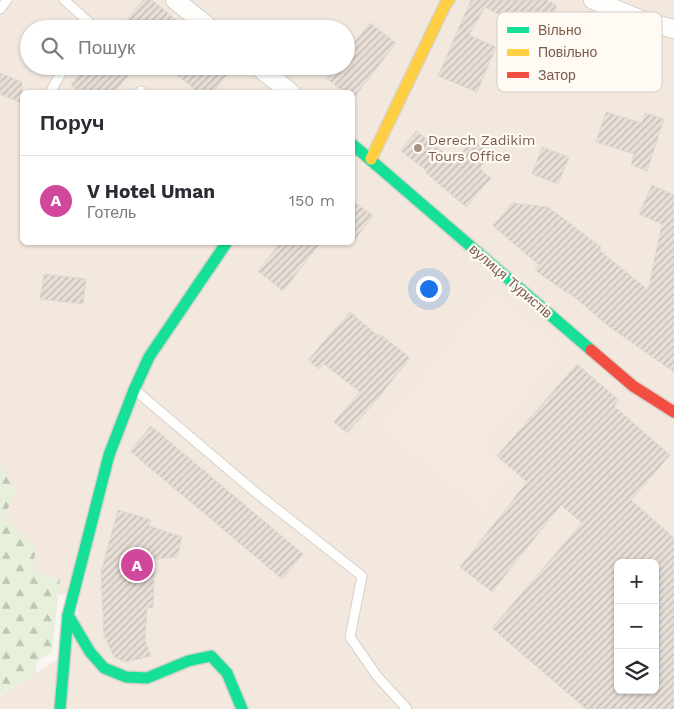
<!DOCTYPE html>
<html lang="uk">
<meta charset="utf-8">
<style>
body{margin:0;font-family:"Work Sans",sans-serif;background:#f2f2f3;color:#2b2b33}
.controls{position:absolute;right:15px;bottom:15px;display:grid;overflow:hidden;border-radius:8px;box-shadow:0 1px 4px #0004}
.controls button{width:45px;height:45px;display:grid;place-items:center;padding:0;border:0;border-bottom:1px solid #e1e1e2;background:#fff;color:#2b2b33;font:25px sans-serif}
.you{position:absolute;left:428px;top:288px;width:18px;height:18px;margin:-12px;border:4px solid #fff;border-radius:50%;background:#1a73e8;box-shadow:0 0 0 8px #1a73e833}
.badge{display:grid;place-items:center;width:32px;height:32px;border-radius:50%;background:#ea580c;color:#fff;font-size:16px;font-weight:700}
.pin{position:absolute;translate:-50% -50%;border:2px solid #fff;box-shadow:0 1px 5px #0006}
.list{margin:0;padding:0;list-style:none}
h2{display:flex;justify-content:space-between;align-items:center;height:65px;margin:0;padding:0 20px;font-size:21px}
h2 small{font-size:16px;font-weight:400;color:#7c7c81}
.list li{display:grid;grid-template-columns:32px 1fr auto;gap:15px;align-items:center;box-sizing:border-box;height:90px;padding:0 20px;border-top:1px solid #e1e1e2}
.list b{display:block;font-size:19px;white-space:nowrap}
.list p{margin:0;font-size:16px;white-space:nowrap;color:#7c7c81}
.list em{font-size:16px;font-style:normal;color:#7c7c81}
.icon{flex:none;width:28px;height:28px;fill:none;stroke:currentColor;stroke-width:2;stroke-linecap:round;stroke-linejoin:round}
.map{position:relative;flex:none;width:674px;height:709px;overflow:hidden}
.search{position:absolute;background:#fff;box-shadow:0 1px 4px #0004;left:20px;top:20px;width:335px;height:55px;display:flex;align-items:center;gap:12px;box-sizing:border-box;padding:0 18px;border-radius:28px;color:#7c7c81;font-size:19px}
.panel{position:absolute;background:#fff;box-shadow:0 1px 4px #0004;left:20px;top:90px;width:335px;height:155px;border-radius:8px}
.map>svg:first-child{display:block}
.residential{fill:#f2e8de;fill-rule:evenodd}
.commercial{fill:#f6e8e1}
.forest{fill:url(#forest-firs)}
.building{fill:url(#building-hatch);stroke:#e2d8d2;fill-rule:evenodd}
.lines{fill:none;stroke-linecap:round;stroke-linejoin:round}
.lane-casing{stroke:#d7d1cb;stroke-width:11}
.street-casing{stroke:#d7d1cb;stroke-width:20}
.fast-casing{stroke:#d9d2cb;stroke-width:14}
.slow-casing{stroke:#d9d2cb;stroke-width:14}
.jam-casing{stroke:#d9d2cb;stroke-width:14}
.lane{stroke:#fefefd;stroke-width:9}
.street{stroke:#fefefd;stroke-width:18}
.fast{stroke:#16e098;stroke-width:11}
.slow{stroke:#ffcf43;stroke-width:11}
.jam{stroke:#f24e42;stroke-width:11}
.poi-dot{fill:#a69286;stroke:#fffaf3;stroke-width:2}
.labels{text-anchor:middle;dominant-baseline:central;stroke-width:4.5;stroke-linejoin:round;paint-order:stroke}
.poi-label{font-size:14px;fill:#7a5c4d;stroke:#fffaf3;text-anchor:start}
.street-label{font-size:14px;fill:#7a5c4d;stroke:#fffaf3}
.key{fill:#fffaf3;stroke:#d7cbc1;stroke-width:1}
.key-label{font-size:14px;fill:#7a5c4d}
</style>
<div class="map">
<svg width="674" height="709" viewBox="0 0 674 709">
<defs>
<pattern id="forest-firs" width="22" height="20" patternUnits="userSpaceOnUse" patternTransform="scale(1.25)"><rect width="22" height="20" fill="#e7f0db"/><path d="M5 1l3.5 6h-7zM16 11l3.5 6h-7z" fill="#c0c6b4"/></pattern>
<pattern id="building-hatch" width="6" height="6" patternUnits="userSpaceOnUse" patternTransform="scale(1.25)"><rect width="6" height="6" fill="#e6ded7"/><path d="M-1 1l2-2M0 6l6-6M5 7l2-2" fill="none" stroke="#bfb7b1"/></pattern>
</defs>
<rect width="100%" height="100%" fill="#f9f5f0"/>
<!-- residential -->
<path class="residential" d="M0 0H674V709H0V696L72 650 80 595 0 594ZM29 29H346V66H29ZM22 92H352V242H22ZM618 563H655V690H618Z"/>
<!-- commercial -->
<polygon class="commercial" points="492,291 564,350 482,449 513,475 483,512 380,428"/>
<!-- forest -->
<polygon class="forest" points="0,466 1,466 15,492 4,518 36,548 32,572 60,579 52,652 36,662 36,673 0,695"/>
<!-- building -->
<g class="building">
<polygon points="143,0 152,0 187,29 119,29"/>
<polygon points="471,0 546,0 557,5 543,38 516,26 517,24 485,7 469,35 496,47 477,92 438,76"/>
<polygon points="370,23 396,43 353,99 352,92 344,92 327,79 336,66 346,66 346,53"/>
<polygon points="87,66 137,66 114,92 80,92 71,85"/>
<polygon points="166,66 234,66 213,92 198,92"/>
<polygon points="0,73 22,82 22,103 0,94"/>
<polygon points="606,112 642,123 645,113 664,119 647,171 631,165 634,154 596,142"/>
<polygon points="416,131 455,161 473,140 491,155 479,168 491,178 466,207 426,173 428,172 401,151"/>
<polygon points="542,147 569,157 558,184 532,174"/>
<polygon points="652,185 674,195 674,372 611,328 568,292 567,293 535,270 539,265 493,226 512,203 548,207 601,247 599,250 648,290 662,224 639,214"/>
<polygon points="352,200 373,216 352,243"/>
<polygon points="281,242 321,242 283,291 258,271"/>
<polygon points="44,274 86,279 83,304 40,299"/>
<polygon points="350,312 378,336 380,334 410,358 374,403 347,433 334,422 360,392 324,364 319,369 308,360"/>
<path d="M577 364 619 400 614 406 670 455 631 500 674 538V709H586L492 628 582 523 561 505 492 592 460 567 527 482 497 456ZM618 563H655V690H618Z"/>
<polygon points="151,426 303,554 282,579 130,451"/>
<polygon points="118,510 151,520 149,526 182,537 177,557 155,559 153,607 147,608 145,640 151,656 125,662 114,657 104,635 101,572"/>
</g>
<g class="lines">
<defs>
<g id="lane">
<polyline points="64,0 90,23 87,29"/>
<polyline points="0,9 7,0"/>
<polyline points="53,92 51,91 65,66"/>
<polyline points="140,92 141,91"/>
<polyline points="135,390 254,491 362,576 350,637 377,676 407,709"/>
</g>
<g id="street">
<polyline points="175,0 211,29"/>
<polyline points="593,0 647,22 674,29"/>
<polyline points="257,66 290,92"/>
</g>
<g id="fast">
<polyline points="352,144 591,350"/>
<polyline points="68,615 90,652 104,668 126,677 147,678 188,661 211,656 227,673 242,709"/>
<polyline points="60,709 68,615 109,455 134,390 149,357 227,242"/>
</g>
<polyline id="slow" points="371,159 445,5 449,0"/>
<polyline id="jam" points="591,350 633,386 674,412"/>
</defs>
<!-- lane casing -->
<use href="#lane" class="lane-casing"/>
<!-- street casing -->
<use href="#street" class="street-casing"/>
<!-- fast casing -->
<use href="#fast" class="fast-casing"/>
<!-- slow casing -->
<use href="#slow" class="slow-casing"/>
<!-- jam casing -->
<use href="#jam" class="jam-casing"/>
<!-- lane -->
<use href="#lane" class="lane"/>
<!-- street -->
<use href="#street" class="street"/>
<!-- fast -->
<use href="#fast" class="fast"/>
<!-- slow -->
<use href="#slow" class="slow"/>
<!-- jam -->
<use href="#jam" class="jam"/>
</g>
<!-- markers -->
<circle class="poi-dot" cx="418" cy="148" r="5"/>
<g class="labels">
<!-- poi labels -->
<g class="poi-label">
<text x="428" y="140">Derech Zadikim<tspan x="428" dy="16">Tours Office</tspan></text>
</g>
<!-- street labels -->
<g class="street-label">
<text transform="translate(511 281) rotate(41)">вулиця Туристів</text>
</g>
</g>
<!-- legend -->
<rect x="497" y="12" width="165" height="80" rx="8" class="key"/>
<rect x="507" y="27" width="22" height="6" fill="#16e098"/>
<rect x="507" y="49" width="22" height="7" fill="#ffcf43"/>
<rect x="507" y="72" width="22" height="6" fill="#f24e42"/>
<g class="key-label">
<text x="538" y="35">Вільно</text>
<text x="538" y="57">Повільно</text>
<text x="538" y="80">Затор</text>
</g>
</svg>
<div class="controls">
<button>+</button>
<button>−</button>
<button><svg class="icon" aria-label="layers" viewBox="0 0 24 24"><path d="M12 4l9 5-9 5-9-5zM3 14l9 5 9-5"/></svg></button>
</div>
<div class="you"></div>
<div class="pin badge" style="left:137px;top:565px;background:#d1479c">A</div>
<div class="search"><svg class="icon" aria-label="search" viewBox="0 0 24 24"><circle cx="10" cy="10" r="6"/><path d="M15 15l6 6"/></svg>Пошук</div>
<section class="panel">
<h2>Поруч<small></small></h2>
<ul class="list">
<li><span class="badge" style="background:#d1479c">A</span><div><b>V Hotel Uman</b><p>Готель</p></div><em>150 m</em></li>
</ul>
</section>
</div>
